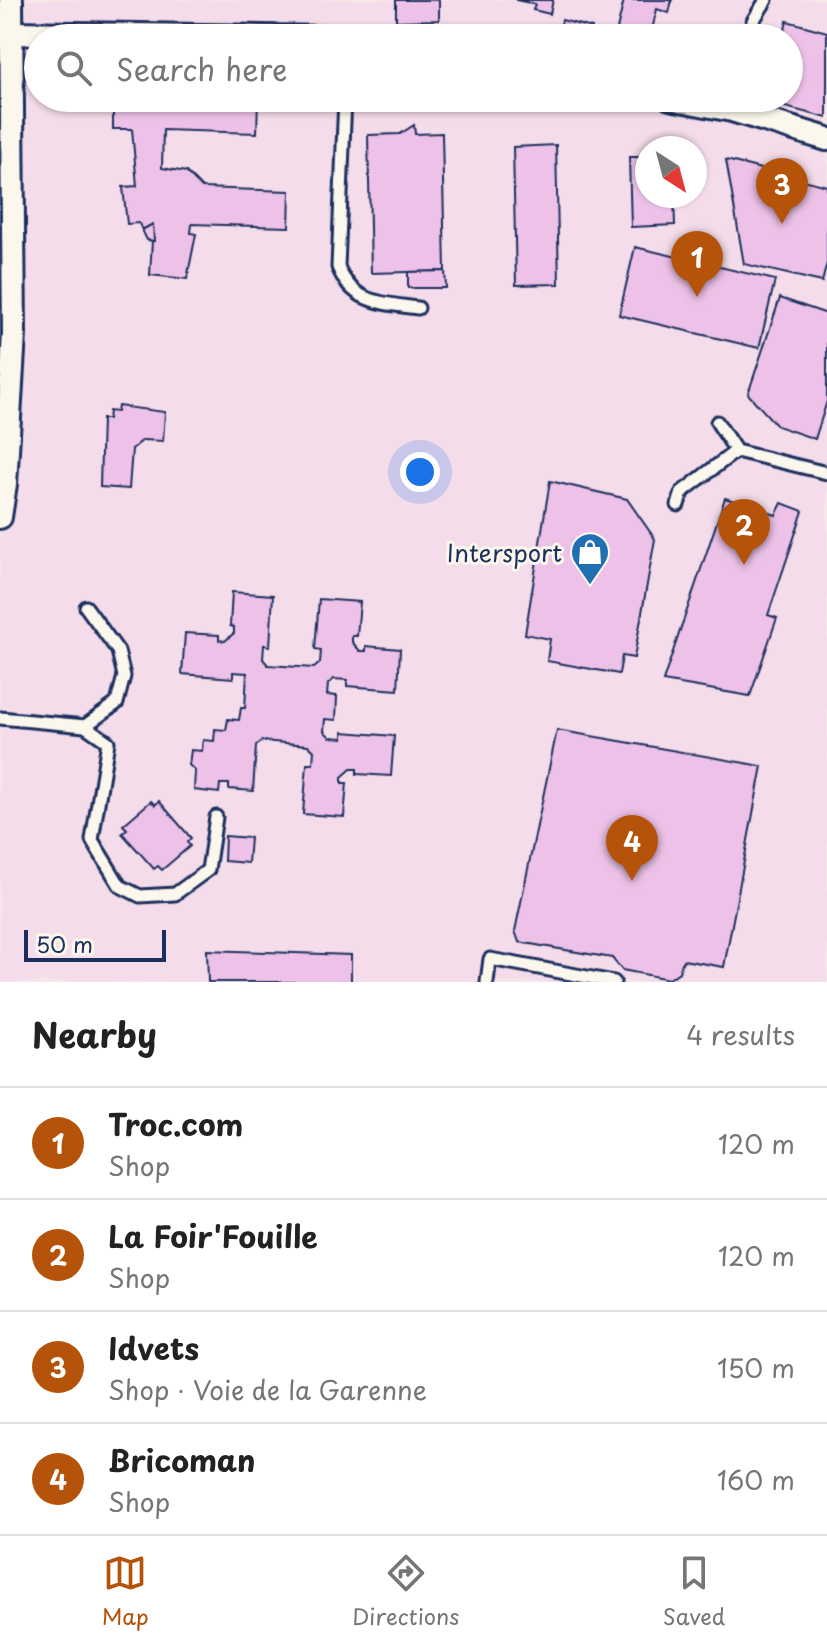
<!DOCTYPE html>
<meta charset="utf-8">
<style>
body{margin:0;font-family:"Playpen Sans",sans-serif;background:#f6f6f6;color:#222}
.compass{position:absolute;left:635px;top:136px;width:72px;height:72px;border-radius:50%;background:#fff;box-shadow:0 2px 6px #0004;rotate:144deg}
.scale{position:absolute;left:24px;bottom:20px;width:142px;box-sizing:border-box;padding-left:8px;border:4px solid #1b2f5e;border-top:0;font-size:22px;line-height:28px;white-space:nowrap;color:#1b2f5e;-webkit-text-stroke:6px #fbf7ec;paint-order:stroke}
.you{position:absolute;left:420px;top:472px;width:28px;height:28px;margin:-20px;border:6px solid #fff;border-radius:50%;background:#1a73e8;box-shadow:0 0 0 12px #1a73e833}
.badge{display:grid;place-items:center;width:52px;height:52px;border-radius:50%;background:#b45309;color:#fff;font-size:26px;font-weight:700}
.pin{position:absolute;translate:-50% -66px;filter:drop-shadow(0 2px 4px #0008)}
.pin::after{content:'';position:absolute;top:42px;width:28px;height:24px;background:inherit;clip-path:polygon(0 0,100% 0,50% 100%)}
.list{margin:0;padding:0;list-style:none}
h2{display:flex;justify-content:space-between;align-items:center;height:104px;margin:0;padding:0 32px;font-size:34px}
h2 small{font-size:26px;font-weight:400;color:#767676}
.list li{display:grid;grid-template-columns:52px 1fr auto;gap:24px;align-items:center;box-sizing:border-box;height:112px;padding:0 32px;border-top:2px solid #e0e0e0}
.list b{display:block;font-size:30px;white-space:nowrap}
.list p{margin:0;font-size:26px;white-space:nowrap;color:#767676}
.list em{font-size:26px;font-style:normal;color:#767676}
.icon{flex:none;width:44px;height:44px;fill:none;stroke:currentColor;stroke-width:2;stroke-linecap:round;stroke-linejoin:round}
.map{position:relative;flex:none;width:827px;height:982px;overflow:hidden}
.search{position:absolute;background:#fff;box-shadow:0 2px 6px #0004;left:24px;right:24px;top:24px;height:88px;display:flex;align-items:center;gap:20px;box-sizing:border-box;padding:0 28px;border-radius:44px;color:#767676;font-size:30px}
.sheet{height:552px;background:#fff}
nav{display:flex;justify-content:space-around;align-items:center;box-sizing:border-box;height:112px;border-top:2px solid #e0e0e0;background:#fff;font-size:22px;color:#767676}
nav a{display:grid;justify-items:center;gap:4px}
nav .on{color:#b45309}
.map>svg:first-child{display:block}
.built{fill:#f4dcea;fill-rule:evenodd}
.building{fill:#eec2e8;stroke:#1b2f5e;stroke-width:2}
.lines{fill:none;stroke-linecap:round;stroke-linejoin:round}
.lane-casing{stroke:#1b2f5e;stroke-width:17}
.street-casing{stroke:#1b2f5e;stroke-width:28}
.lane{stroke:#fbf7ec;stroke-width:11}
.street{stroke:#fbf7ec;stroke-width:22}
.labels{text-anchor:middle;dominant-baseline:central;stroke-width:6;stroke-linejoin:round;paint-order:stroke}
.poi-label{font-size:24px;fill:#1b2f5e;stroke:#fbf7ec;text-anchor:end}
</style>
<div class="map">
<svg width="827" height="982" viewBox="0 0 827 982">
<rect width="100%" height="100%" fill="#f7e7eb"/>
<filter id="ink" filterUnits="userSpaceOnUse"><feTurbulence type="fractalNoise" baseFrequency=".0125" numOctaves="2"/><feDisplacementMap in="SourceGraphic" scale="16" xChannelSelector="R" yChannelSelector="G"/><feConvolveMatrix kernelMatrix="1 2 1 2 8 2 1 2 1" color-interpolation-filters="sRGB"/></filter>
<g filter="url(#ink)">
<!-- built -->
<path class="built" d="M0 0H827V982H0ZM38 38H789V98H38ZM647 148H695V196H647Z"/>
<!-- building -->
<g class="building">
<polygon points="396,0 439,0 439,20 396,21"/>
<polygon points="516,0 553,0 550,14 533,10 535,4"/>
<polygon points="624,0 672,0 669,13 657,9 650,38 615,38"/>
<polygon points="562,20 592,28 590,38 557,38"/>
<polygon points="787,21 827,32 827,118 785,107 780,98 789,98 789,38 783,38"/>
<polygon points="123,98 258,98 257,133 163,130 162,168 186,172 202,188 290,191 289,227 192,224 191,233 196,234 187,279 150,275 153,224 142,230 139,223 127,224 123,187 137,186 132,129 113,129 113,111 121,111"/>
<polygon points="414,125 415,134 442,133 445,271 371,273 368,135 400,134"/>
<polygon points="556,145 559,284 516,285 513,147"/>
<polygon points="629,157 647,157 647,196 674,196 675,225 631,227"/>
<polygon points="726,160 827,186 827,263 822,282 744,264"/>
<polygon points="153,224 154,241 147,240 142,230"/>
<polygon points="635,247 775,280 759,348 619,315"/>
<polygon points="445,271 446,288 408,288 408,272"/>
<polygon points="780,298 827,314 827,401 815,439 777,426 748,394"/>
<polygon points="118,406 165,412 163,441 143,440 132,449 129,489 100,487 102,419 108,419 109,411 117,412"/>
<polygon points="550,481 627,499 655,539 634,658 622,656 619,674 547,661 550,639 525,634"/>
<polygon points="725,498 776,515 782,503 803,511 768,615 777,618 750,696 663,681"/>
<polygon points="232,592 273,595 270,646 264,645 263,659 268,665 314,668 320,663 321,650 315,649 319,599 360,602 357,636 352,636 352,642 360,651 366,651 366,646 400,649 398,690 347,686 347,680 334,679 328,684 327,695 337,696 336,720 325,719 324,731 330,737 343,738 343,732 394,736 391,776 357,774 357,769 351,769 342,777 342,783 347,783 344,817 303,814 307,764 313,764 314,751 308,745 262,741 256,746 253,791 229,789 229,784 220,784 219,793 194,790 195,771 189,765 191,750 202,751 203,740 214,741 215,729 226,730 228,719 239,720 241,708 245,708 247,673 233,672 233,678 182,674 185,633 219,635 219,640 225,641 234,633 234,627 230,626"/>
<polygon points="557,730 762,766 724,967 683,960 679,972 669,979 622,970 612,958 519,942 515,931"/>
<polygon points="151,801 155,805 159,801 191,838 187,842 190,846 162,870 158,866 154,869 122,833 127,829 123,825"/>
<polygon points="225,836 250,838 248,863 224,861"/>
<polygon points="207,950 351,955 351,982 208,982"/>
</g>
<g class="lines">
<defs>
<g id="lane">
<polyline points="749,38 753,21 766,0"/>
<path d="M345 98 338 267C353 304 382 303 418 308"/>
<polyline points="717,422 736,451 827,473"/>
<polyline points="678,505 682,492 736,451"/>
<polyline points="0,718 85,726 108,742 92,840 120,886 140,896 175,894 208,870 216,817"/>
<polyline points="85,726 117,703 124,676 118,651 86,607"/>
<polyline points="487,982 490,959 614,982"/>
</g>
<g id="street">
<polyline points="12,33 332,38"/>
<polyline points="670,98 732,110 827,139"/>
<polyline points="0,517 5,484 14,334 11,0"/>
</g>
</defs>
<!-- lane casing -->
<use href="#lane" class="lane-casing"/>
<!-- street casing -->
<use href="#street" class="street-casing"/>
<!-- lane -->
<use href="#lane" class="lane"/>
<!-- street -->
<use href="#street" class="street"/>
</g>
</g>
<!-- icons -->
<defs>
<symbol id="shop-pin" viewBox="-11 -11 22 30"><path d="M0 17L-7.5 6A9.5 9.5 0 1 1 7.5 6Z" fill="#1f6fb2" stroke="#fbf7ec"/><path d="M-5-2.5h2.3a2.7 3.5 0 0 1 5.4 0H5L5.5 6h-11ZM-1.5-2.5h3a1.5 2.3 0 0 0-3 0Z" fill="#fff"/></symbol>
</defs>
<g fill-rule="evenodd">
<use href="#shop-pin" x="568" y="530" width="44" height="60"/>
</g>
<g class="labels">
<!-- poi labels -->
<g class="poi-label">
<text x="562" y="552">Intersport</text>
</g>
</g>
</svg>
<svg class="compass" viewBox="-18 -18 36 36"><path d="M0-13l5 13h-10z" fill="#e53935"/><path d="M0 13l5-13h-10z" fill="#767676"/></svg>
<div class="scale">50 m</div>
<div class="you"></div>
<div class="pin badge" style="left:697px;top:297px">1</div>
<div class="pin badge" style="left:744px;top:565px">2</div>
<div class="pin badge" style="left:782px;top:224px">3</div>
<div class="pin badge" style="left:632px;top:881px">4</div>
<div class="search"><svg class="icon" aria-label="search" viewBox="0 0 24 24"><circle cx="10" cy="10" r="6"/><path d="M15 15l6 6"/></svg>Search here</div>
</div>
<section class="sheet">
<h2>Nearby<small>4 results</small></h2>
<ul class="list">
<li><span class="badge">1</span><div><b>Troc.com</b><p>Shop</p></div><em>120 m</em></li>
<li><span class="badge">2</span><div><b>La Foir'Fouille</b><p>Shop</p></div><em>120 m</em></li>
<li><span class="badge">3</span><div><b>Idvets</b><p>Shop · Voie de la Garenne</p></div><em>150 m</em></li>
<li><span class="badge">4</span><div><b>Bricoman</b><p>Shop</p></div><em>160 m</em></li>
</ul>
</section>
<nav>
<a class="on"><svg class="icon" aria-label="map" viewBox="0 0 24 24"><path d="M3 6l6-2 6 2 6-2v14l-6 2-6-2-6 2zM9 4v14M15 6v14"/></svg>Map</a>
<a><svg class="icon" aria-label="directions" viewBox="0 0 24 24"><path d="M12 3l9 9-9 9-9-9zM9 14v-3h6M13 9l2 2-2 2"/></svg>Directions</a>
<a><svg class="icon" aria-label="saved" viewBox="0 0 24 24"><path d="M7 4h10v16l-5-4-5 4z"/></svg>Saved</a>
</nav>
